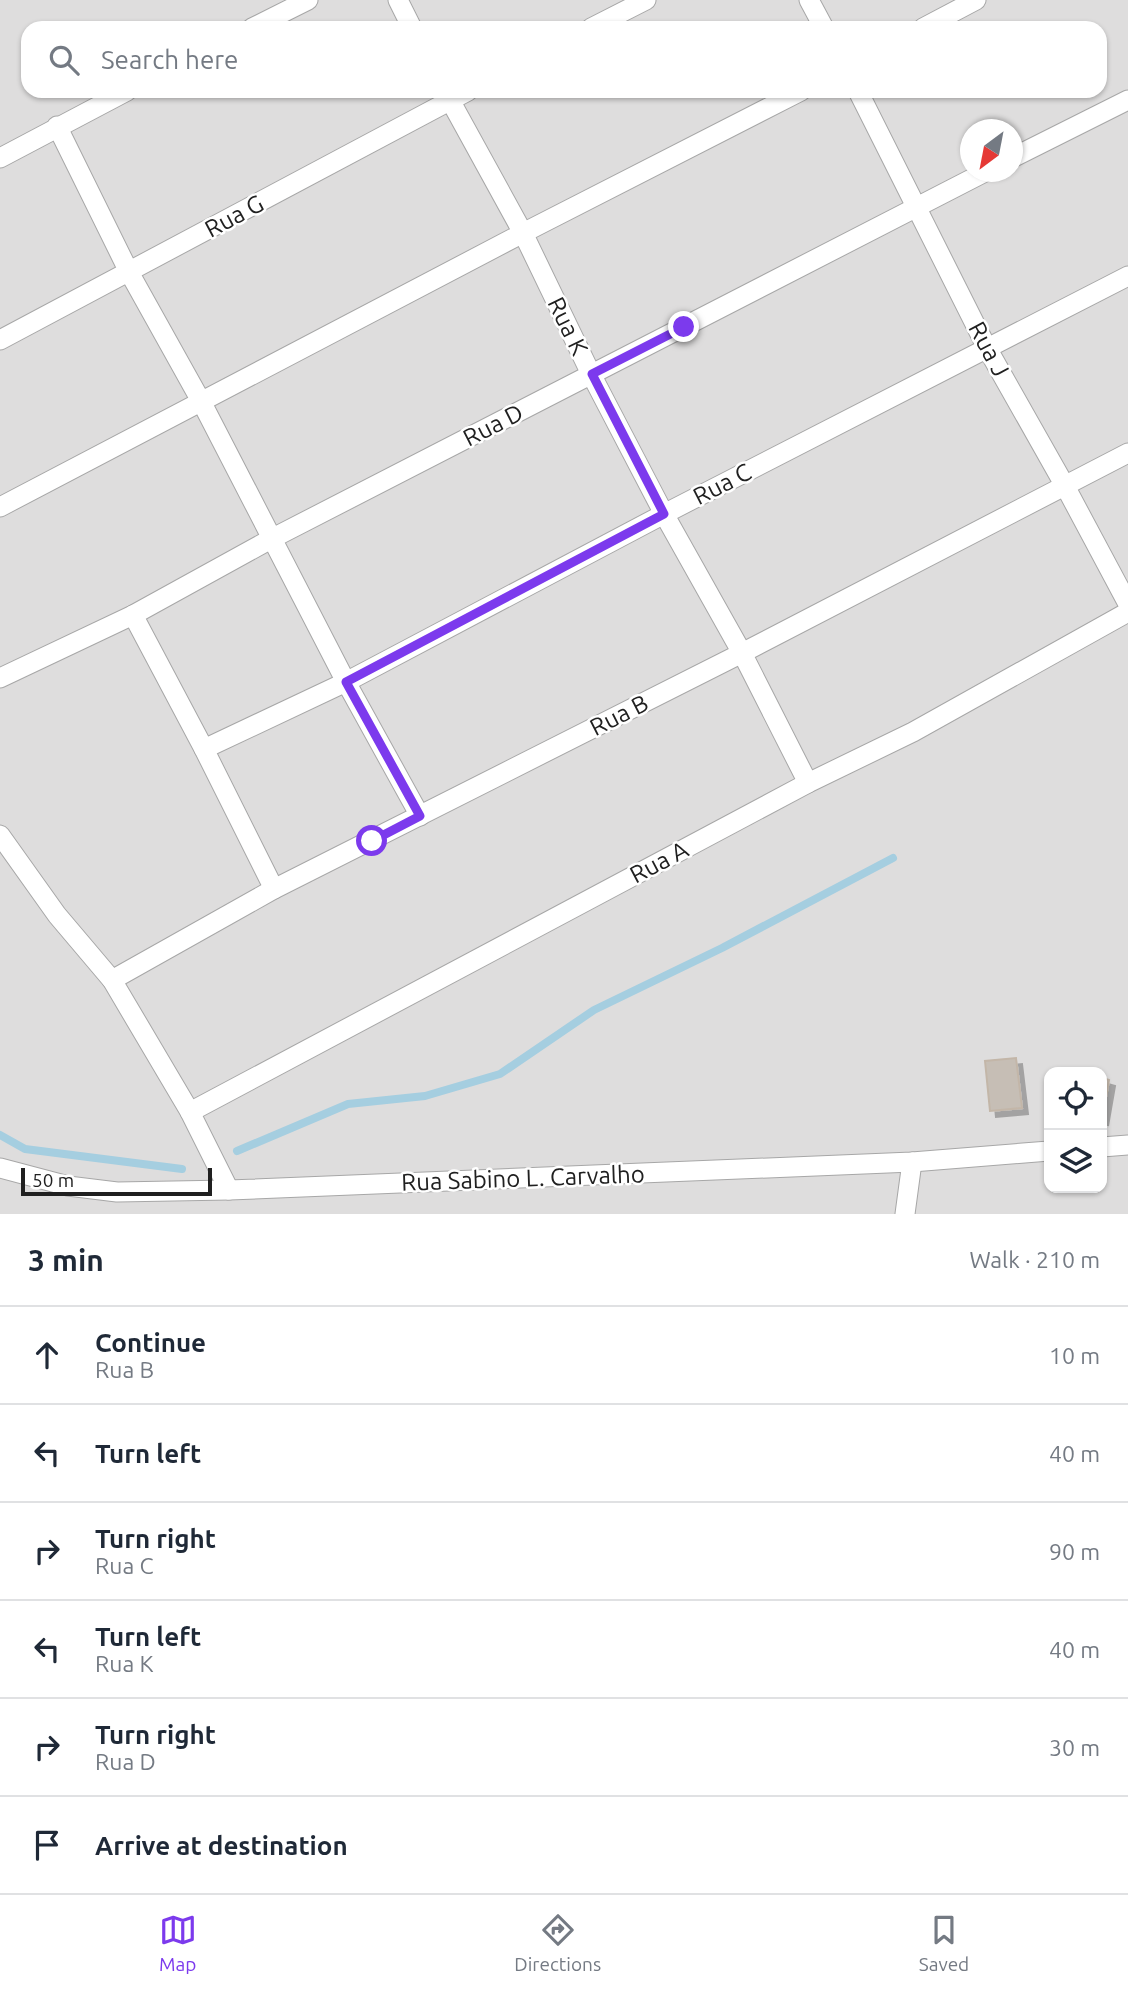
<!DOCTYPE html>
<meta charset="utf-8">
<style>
body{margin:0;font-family:Ubuntu,sans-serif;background:#f6f6f7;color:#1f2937}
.controls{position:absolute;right:21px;bottom:21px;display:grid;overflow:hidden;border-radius:14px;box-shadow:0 2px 5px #0004}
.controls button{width:63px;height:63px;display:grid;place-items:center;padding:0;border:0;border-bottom:2px solid #e0e1e3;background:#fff;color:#1f2937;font:35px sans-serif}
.compass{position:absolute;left:960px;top:119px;width:63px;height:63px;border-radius:50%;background:#fff;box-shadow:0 2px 5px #0004;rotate:212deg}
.scale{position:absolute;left:21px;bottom:18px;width:191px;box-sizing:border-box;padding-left:7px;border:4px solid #202020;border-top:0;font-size:19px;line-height:24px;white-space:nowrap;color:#202020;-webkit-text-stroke:5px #fff;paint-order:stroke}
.stop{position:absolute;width:21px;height:21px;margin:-16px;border:5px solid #7c3aed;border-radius:50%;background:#fff}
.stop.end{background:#7c3aed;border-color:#fff;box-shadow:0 2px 7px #0008}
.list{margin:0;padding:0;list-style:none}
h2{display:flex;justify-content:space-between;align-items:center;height:91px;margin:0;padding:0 28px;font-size:30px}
h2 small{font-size:23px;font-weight:400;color:#747a83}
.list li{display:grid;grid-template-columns:46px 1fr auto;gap:21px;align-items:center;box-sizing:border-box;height:98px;padding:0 28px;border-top:2px solid #e0e1e3}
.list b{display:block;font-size:26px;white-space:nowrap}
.list p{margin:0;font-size:23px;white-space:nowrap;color:#747a83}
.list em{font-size:23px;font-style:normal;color:#747a83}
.icon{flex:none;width:38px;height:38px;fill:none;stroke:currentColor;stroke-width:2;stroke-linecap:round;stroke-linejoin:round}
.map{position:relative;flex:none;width:1128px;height:1214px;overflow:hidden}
.search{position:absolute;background:#fff;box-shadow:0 2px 5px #0004;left:21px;right:21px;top:21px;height:77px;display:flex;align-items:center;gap:18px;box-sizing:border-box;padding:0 24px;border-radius:21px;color:#747a83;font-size:26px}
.sheet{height:679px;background:#fff}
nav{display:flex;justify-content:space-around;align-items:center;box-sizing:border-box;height:98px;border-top:2px solid #e0e1e3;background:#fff;font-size:19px;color:#747a83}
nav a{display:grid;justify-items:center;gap:4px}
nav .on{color:#7c3aed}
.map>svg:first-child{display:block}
.residential{fill:#dedddd;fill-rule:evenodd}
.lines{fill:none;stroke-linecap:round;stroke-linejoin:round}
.stream{stroke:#a5cee0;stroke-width:8}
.building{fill:#c6beb5;stroke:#c3b6a8;stroke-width:2;filter:url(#shadow)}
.minor-casing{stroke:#a7a7a7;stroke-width:21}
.minor{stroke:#fff;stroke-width:19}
.route{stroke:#7c3aed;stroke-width:9}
.labels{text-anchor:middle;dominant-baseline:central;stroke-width:5;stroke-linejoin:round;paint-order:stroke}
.street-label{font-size:24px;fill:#202020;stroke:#fff}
</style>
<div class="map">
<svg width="1128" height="1214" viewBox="0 0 1128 1214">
<defs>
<filter id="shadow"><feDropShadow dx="6" dy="6" stdDeviation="0" flood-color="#0004"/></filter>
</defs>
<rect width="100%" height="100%" fill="#f1eee6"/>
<!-- residential -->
<path class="residential" d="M0 0H1128V1214H0ZM28 28H1100V91H28ZM970 130H1012V172H970ZM1049 1072H1102V1188H1049Z"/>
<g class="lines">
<!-- stream -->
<g class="stream">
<polyline points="0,1135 25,1149 182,1169"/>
<polyline points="237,1151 348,1104 425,1096 500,1074 594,1010 722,948 893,858"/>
</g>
</g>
<!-- building -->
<g class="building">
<polygon points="1016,1058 1022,1108 990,1111 985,1061"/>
<polygon points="1102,1078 1109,1080 1102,1120"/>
</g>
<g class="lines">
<defs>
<g id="minor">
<polyline points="398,0 412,28"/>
<polyline points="809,0 824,28"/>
<polyline points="252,28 308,0"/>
<polyline points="591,28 646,0"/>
<polyline points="923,28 976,0"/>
<polyline points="445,91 523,233 591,374 664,514 742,653 808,783"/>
<polyline points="858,91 987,348 1065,486 1128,604"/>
<polyline points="57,126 129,272 202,403 346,682 420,816"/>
<polyline points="0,158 127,91"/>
<polyline points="1012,158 1128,100"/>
<polyline points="0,340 468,91"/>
<polyline points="0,507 523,233 801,91"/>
<polyline points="133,615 204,749 274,889"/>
<polyline points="0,678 133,615 271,539 985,172"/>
<polyline points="204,749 346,682 664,514 1128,276"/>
<polyline points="0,835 57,915 112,980 190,1112 229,1190"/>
<polyline points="112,980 274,889 742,653 1128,453"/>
<polyline points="190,1112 808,783 913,732 1128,612"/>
<polyline points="1102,1147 1128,1145"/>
<polyline points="0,1168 68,1186 117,1192 229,1190 912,1162 1049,1151"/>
<polyline points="905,1214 912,1162"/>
</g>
</defs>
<!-- minor casing -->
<use href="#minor" class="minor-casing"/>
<!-- minor -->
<use href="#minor" class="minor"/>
</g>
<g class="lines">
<!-- route -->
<polyline class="route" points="372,841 420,816 346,682 664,514 592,374 684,327"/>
</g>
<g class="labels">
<!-- street labels -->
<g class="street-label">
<text transform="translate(234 216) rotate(-28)">Rua G</text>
<text transform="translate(568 326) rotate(64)">Rua K</text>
<text transform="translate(989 349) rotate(62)">Rua J</text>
<text transform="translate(493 425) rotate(-27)">Rua D</text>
<text transform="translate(722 484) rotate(-27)">Rua C</text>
<text transform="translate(619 715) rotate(-27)">Rua B</text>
<text transform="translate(659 862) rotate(-28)">Rua A</text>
<text transform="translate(523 1178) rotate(-2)">Rua Sabino L. Carvalho</text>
</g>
</g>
</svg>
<div class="controls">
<button><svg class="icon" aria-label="locate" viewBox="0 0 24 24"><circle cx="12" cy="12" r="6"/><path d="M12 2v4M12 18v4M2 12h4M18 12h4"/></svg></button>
<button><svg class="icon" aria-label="layers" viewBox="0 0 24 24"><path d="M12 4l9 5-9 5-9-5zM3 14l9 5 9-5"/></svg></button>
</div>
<svg class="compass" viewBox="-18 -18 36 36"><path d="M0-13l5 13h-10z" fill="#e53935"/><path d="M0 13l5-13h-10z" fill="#747a83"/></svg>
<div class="scale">50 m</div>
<div class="stop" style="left:372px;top:841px"></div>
<div class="stop end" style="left:684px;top:327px"></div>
<div class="search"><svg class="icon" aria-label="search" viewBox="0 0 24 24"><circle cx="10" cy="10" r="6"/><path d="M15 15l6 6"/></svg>Search here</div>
</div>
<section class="sheet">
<h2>3 min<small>Walk · 210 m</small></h2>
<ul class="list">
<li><svg class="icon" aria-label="ahead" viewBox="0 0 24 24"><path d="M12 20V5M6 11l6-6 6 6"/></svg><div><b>Continue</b><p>Rua B</p></div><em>10 m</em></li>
<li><svg class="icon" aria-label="left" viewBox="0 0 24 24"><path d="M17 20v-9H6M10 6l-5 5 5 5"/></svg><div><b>Turn left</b></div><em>40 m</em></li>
<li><svg class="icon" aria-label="right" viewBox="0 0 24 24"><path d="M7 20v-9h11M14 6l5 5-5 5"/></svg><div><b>Turn right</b><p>Rua C</p></div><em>90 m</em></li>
<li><svg class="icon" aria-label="left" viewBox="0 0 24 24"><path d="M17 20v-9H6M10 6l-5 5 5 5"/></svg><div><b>Turn left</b><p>Rua K</p></div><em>40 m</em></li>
<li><svg class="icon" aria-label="right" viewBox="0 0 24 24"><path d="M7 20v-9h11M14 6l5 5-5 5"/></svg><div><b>Turn right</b><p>Rua D</p></div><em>30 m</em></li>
<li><svg class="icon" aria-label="arrive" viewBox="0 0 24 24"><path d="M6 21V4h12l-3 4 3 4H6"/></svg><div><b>Arrive at destination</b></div></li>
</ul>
</section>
<nav>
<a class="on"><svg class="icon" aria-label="map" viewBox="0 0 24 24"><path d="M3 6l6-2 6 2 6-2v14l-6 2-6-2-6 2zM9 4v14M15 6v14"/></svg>Map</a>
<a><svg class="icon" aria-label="directions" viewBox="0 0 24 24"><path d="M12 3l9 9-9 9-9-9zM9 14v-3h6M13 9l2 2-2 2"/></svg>Directions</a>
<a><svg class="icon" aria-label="saved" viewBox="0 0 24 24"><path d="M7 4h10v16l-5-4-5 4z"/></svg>Saved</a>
</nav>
